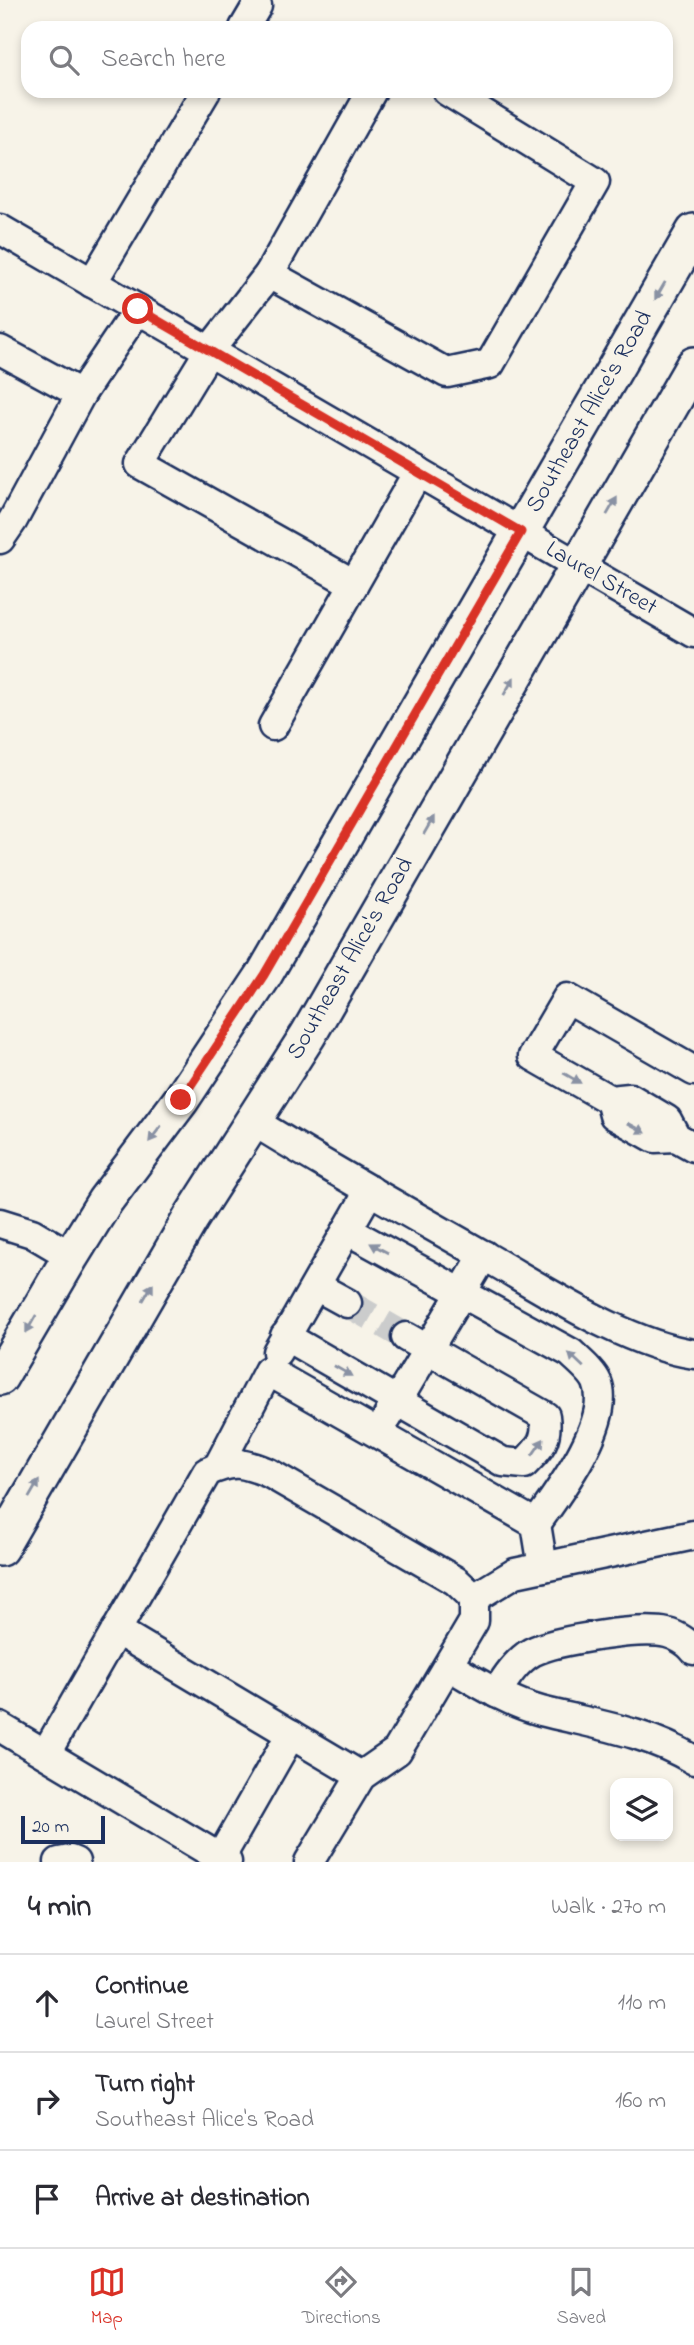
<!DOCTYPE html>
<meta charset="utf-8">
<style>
body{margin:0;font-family:"Indie Flower",sans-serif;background:#f7f7f7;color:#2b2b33}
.controls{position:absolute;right:21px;bottom:21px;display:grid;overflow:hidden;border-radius:14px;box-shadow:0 4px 10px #0003}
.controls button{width:63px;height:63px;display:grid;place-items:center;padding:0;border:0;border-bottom:2px solid #e1e1e2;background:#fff;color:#2b2b33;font:35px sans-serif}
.scale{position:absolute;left:21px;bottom:18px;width:84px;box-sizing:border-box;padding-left:7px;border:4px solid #1b2f5e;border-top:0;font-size:19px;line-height:24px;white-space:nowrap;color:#1b2f5e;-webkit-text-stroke:5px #f7f3e8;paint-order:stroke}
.stop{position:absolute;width:21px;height:21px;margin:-16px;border:5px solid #d93025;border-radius:50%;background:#fff}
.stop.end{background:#d93025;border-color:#fff;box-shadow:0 2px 7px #0008}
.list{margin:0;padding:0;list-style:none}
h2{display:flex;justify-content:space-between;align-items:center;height:91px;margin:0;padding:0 28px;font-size:30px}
h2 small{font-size:23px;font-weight:400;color:#7c7c81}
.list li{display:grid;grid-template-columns:46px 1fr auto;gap:21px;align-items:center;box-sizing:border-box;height:98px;padding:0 28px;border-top:2px solid #e1e1e2}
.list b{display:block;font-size:26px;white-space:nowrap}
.list p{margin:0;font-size:23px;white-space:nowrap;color:#7c7c81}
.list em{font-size:23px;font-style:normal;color:#7c7c81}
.icon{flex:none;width:38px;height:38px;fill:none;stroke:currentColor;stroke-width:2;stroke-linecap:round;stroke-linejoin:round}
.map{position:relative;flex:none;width:694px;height:1862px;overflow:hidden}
.search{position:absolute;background:#fff;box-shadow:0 4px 10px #0003;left:21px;right:21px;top:21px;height:77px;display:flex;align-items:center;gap:18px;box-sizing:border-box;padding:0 24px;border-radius:21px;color:#7c7c81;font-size:26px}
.sheet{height:385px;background:#fff}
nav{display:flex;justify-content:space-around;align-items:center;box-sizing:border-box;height:98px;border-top:2px solid #e1e1e2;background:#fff;font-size:19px;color:#7c7c81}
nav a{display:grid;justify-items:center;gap:4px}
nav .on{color:#d93025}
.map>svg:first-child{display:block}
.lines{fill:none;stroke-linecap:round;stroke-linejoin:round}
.minor-tunnel{stroke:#cbcccc;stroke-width:28;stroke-dasharray:28 14;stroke-linecap:butt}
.minor-casing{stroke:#1b2f5e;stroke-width:33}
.major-casing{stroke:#1b2f5e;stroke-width:40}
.minor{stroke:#f7f3e8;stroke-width:28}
.major{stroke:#f7f3e8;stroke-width:35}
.oneway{fill:#8991a3}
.route{stroke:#d93025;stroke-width:9}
.labels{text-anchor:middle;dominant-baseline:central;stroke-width:6;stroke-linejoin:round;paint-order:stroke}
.street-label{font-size:24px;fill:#1b2f5e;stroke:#f7f3e8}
</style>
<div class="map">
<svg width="694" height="1862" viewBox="0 0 694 1862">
<rect width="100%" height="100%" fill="#f7f3e8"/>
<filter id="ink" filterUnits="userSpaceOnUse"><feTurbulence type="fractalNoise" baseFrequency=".0143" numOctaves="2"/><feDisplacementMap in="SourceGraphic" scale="14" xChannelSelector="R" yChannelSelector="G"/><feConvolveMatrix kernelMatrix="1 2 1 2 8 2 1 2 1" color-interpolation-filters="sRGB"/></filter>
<g filter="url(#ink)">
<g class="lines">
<!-- minor-tunnel -->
<polyline class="minor-tunnel" points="347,1303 406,1337"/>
<defs>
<g id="minor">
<polyline points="244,28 257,6"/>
<polyline points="0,229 694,633"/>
<polyline points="269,274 447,373 490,364 595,182 447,91"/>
<polyline points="92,283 206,91"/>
<polyline points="0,350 81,394 138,309"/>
<polyline points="0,539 13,520 81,394"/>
<polyline points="354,584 140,464 209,351 269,274 372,91"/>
<polyline points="273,726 418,472"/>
<polyline points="694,1071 567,998 533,1056 610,1100 630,1098 667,1120 676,1137 694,1147"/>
<polyline points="610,1100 614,1115 655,1138 676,1137"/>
<path d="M253 1121C328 1168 406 1211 483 1255 545 1290 625 1344 694 1354"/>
<polyline points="0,1223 32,1233 71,1256"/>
<path d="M347 1230 571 1353C579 1361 593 1372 597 1382 613 1421 558 1493 536 1524"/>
<polyline points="316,1286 347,1303"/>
<path d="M285 1336 503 1462 524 1464C541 1447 548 1440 545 1416L406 1337"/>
<polyline points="277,1352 370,1190"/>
<polyline points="387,1418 484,1255"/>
<polyline points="218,1467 268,1371 536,1524 543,1567"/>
<polyline points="474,1598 515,1573 694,1535"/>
<polyline points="116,1630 361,1776"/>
<path d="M449 1666C478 1683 508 1702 541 1711 593 1724 646 1731 694 1760"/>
<path d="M496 1693C505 1679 516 1661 532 1652 556 1640 640 1627 667 1633 676 1635 689 1643 694 1650"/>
<polyline points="0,1727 227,1862"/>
<path d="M46 1753 207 1472C233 1460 242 1462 269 1473L456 1581 474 1598V1621L397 1751 361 1776 309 1862"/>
<polyline points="59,1862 70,1860 75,1862"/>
<polyline points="218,1862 291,1734"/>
</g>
<g id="major">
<polyline points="0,1377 71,1256 105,1201 181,1100 264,975 694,232"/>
<polyline points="0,1548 191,1218 308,1035 694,365"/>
</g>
</defs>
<!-- minor casing -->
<use href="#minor" class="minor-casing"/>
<!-- major casing -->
<use href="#major" class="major-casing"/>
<!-- minor -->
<use href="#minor" class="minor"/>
<!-- major -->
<use href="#major" class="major"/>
</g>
<!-- one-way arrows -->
<defs><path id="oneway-solid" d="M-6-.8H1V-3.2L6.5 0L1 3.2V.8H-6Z" transform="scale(1.75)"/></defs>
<g class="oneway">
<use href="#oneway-solid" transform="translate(660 291) rotate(120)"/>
<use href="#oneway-solid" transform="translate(612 506) rotate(-60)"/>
<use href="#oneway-solid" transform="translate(509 686) rotate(-60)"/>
<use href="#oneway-solid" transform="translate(429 825) rotate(-60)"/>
<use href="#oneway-solid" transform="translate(572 1078) rotate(30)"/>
<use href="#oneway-solid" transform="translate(637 1128) rotate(29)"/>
<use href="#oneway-solid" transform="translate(155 1134) rotate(127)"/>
<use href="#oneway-solid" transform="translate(379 1248) rotate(-151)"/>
<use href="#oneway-solid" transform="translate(148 1292) rotate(-60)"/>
<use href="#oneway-solid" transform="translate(31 1324) rotate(120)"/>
<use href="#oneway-solid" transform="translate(576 1360) rotate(-137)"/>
<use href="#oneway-solid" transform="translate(343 1371) rotate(30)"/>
<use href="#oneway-solid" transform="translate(538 1447) rotate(-55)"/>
<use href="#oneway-solid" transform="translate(34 1489) rotate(-60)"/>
</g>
</g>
<g class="lines" filter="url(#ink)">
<!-- route -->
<polyline class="route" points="138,309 521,532 264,975 181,1100"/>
</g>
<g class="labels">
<!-- street labels -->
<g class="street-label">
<text transform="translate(590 412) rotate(-60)">Southeast Alice's Road</text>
<text transform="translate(601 579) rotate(30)">Laurel Street</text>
<text transform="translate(351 959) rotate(-60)">Southeast Alice's Road</text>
</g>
</g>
</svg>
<div class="controls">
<button><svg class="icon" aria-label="layers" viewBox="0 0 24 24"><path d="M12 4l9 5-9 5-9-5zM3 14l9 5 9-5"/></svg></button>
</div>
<div class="scale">20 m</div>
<div class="stop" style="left:138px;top:309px"></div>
<div class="stop end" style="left:181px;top:1100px"></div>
<div class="search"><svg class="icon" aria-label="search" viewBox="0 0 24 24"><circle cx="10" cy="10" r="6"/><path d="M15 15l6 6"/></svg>Search here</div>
</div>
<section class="sheet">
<h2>4 min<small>Walk · 270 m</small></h2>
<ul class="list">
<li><svg class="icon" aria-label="ahead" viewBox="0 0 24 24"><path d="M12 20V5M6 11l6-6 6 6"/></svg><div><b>Continue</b><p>Laurel Street</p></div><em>110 m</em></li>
<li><svg class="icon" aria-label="right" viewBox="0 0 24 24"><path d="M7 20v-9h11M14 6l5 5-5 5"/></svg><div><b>Turn right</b><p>Southeast Alice's Road</p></div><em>160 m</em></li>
<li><svg class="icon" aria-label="arrive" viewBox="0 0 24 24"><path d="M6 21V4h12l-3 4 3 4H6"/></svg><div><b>Arrive at destination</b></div></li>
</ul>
</section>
<nav>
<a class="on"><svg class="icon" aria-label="map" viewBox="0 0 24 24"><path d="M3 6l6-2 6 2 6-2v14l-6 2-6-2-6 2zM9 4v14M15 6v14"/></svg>Map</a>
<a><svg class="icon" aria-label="directions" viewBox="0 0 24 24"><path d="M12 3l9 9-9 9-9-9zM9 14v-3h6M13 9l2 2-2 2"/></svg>Directions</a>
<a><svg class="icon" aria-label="saved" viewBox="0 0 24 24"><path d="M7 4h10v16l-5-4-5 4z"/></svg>Saved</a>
</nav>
